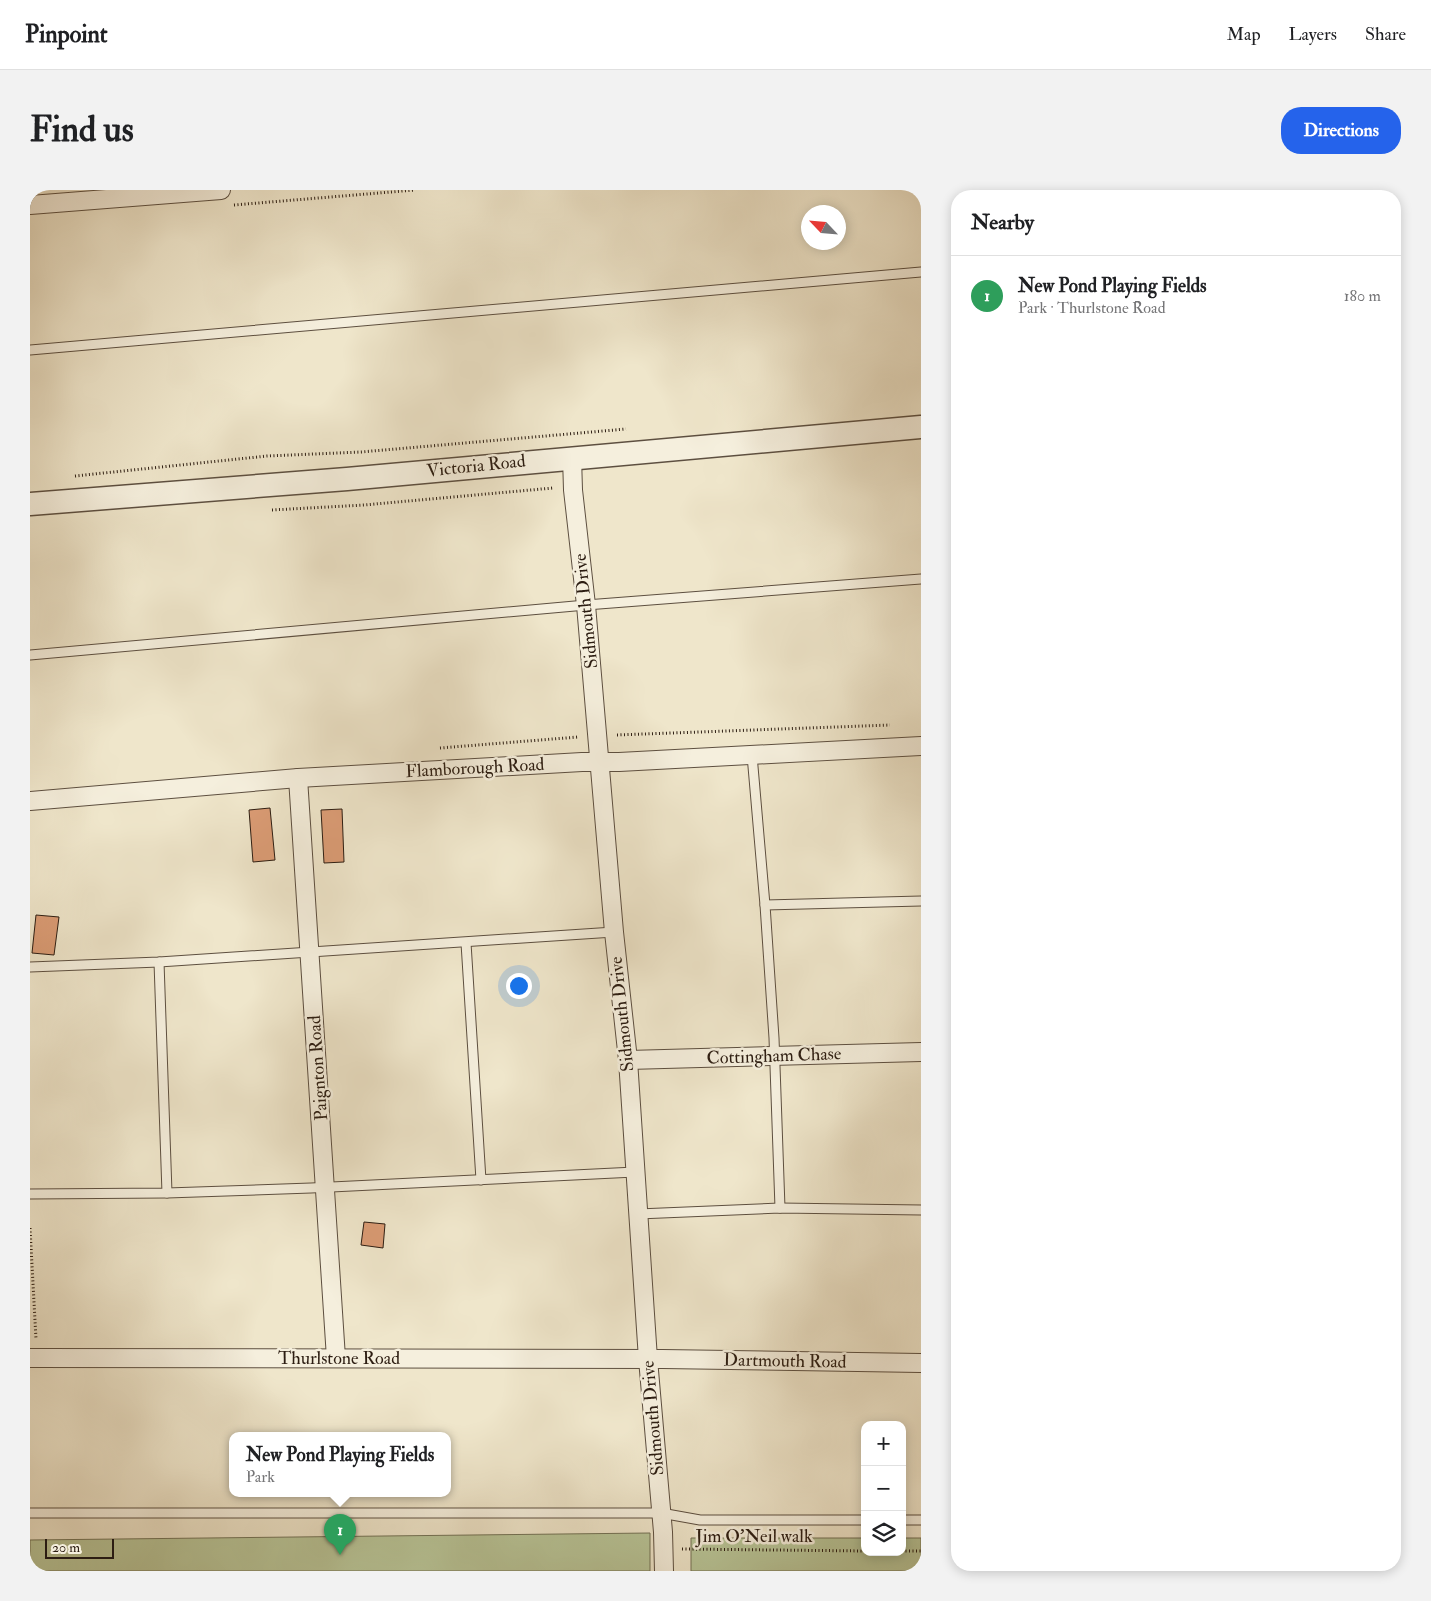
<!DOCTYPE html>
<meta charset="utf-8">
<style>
body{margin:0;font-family:"IM FELL Double Pica",serif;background:#f2f2f2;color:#202124}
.controls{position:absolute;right:15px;bottom:15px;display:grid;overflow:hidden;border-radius:10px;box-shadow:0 2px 12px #0003}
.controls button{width:45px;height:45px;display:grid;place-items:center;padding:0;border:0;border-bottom:1px solid #e0e0e0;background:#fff;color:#202124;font:25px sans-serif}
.compass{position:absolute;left:771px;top:15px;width:45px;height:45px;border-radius:50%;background:#fff;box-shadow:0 2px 12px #0003;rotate:296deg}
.scale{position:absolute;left:15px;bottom:12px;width:69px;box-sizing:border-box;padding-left:5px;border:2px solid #2c1d12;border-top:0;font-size:14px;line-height:18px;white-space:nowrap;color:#2c1d12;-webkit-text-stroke:4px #f5efdd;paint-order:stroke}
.you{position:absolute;left:488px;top:795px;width:18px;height:18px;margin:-12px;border:4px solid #fff;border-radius:50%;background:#1a73e8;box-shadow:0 0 0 8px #1a73e833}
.badge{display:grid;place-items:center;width:32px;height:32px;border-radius:50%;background:#2563eb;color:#fff;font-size:16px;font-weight:700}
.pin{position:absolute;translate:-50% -41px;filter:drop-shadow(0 1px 2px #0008)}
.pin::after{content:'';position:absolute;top:26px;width:18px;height:15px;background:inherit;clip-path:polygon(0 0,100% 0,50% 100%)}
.popup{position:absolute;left:199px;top:1242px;width:222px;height:65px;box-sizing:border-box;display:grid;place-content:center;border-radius:10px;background:#fff;filter:drop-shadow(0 1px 4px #0005);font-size:16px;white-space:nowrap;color:#757577}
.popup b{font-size:19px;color:#202124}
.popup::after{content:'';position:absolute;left:50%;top:100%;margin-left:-10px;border:10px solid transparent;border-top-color:#fff}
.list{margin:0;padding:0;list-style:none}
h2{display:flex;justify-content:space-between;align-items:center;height:65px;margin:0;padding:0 20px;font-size:21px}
h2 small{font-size:16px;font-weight:400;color:#757577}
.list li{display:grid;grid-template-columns:32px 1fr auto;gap:15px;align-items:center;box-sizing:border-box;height:80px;padding:0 20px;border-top:1px solid #e0e0e0}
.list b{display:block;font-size:19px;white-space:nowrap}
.list p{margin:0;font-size:16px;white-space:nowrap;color:#757577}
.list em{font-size:16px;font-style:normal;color:#757577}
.icon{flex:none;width:28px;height:28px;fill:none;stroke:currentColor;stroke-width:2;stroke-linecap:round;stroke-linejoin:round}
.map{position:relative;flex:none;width:891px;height:1381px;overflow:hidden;border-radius:20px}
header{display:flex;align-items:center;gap:30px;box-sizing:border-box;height:70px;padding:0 25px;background:#fff;border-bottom:1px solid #e0e0e0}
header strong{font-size:24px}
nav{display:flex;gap:28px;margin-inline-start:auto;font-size:18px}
.intro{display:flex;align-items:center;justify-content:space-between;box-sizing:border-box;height:120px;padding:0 30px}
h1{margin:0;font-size:35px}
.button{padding:12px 22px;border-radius:20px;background:#2563eb;color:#fff;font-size:18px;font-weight:700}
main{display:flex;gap:30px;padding:0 30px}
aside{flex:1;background:#fff;border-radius:20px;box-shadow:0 2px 12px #0003}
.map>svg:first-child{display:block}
.green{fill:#b8c598;stroke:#727155}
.building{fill:#db9c75;stroke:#2c1d12}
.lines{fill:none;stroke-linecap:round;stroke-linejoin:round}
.service-casing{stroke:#5d4f40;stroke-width:11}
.minor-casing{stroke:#5d4f40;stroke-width:20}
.tertiary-casing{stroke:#5d4f40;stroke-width:25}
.path{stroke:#2c1d12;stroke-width:3;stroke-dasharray:1 2.5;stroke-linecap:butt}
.service{stroke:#f5efdd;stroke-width:9}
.minor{stroke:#f5efdd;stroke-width:18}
.tertiary{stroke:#f5efdd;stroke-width:22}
.labels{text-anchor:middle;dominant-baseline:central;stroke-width:5;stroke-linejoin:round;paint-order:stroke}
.street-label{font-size:18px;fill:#2c1d12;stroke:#f5efdd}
</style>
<header>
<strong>Pinpoint</strong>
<nav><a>Map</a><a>Layers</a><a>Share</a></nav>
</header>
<div class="intro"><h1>Find us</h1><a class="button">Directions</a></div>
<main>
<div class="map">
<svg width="891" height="1381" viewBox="0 0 891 1381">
<rect width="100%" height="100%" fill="#efe6cb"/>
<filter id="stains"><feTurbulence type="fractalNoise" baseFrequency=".004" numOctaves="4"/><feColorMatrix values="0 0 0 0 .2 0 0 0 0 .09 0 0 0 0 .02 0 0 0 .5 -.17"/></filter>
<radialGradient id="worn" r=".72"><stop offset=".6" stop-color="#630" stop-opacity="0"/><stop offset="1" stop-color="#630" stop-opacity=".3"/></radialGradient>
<!-- green -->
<g class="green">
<polygon points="620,1343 620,1381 0,1381 0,1350"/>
<polygon points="661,1348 835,1348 835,1362 872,1362 872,1348 891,1348 891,1381 661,1381"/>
</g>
<!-- building -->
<g class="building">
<polygon points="240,618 245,670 223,672 219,620"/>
<polygon points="312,619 314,672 294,673 291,620"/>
<polygon points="6,725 29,727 24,765 2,763"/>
<polygon points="334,1032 355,1034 353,1058 331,1055"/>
</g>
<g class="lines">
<defs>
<g id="service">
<polyline points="0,160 891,82"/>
<polyline points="0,465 556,415 891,389"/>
<polyline points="722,565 735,715 744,848 750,1018"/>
<polyline points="735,715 891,711"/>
<polyline points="436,753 451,990"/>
<polyline points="129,772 137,1003"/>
<polyline points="0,777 129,772 584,742"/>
<polyline points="0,1004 137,1003 281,998 605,982"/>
<polyline points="608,1024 750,1018 891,1020"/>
<polyline points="0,1323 631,1323 670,1330 835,1330"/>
<polyline points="872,1330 891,1330"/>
</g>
<g id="minor">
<polyline points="0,15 191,0"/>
<polyline points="542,267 543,300 556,415 584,742 598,870 618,1169 633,1342 634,1381"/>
<polyline points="268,588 306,1168"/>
<polyline points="0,611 268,588 552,572 589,572 891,556"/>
<polyline points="598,870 891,862"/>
<polyline points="0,1168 633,1169 891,1173"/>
</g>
<polyline id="tertiary" points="0,314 317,289 891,237"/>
</defs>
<!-- service casing -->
<use href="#service" class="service-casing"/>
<!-- minor casing -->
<use href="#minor" class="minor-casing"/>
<!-- tertiary casing -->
<use href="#tertiary" class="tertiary-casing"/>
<!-- path -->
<g class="path">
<polyline points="204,15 385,0"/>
<polyline points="45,286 237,266 331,262 596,239"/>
<polyline points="242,320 334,315 523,298"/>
<polyline points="587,545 860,535"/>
<polyline points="410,558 548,547"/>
<polyline points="0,1038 6,1149"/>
<polyline points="652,1359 835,1361"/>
<polyline points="872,1361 891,1361"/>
</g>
<!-- service -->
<use href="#service" class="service"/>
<!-- minor -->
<use href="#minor" class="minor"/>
<!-- tertiary -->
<use href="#tertiary" class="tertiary"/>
</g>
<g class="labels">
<!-- street labels -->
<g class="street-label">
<text transform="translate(446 276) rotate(-6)">Victoria Road</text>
<text transform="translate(556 421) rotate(-96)">Sidmouth Drive</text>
<text transform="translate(445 578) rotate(-3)">Flamborough Road</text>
<text transform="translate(592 824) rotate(-96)">Sidmouth Drive</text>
<text transform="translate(744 866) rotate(-2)">Cottingham Chase</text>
<text transform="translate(288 878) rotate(-94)">Paignton Road</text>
<text x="309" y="1168">Thurlstone Road</text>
<text transform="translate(755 1171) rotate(1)">Dartmouth Road</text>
<text transform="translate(623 1228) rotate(-95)">Sidmouth Drive</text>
<text x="724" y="1346">Jim O'Neil walk</text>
</g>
</g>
<rect width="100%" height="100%" filter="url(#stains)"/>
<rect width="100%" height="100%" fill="url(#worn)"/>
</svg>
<div class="controls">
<button>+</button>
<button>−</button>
<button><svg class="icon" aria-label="layers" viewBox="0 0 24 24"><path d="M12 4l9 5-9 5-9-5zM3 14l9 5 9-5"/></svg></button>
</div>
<svg class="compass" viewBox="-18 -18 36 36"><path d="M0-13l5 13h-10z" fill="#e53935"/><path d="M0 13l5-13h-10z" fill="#757577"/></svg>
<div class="scale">20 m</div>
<div class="you"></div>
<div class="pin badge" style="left:310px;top:1365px;background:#2e9e5b">1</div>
<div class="popup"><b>New Pond Playing Fields</b>Park</div>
</div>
<aside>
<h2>Nearby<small></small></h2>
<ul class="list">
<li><span class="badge" style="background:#2e9e5b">1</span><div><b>New Pond Playing Fields</b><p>Park · Thurlstone Road</p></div><em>180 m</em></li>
</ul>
</aside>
</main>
